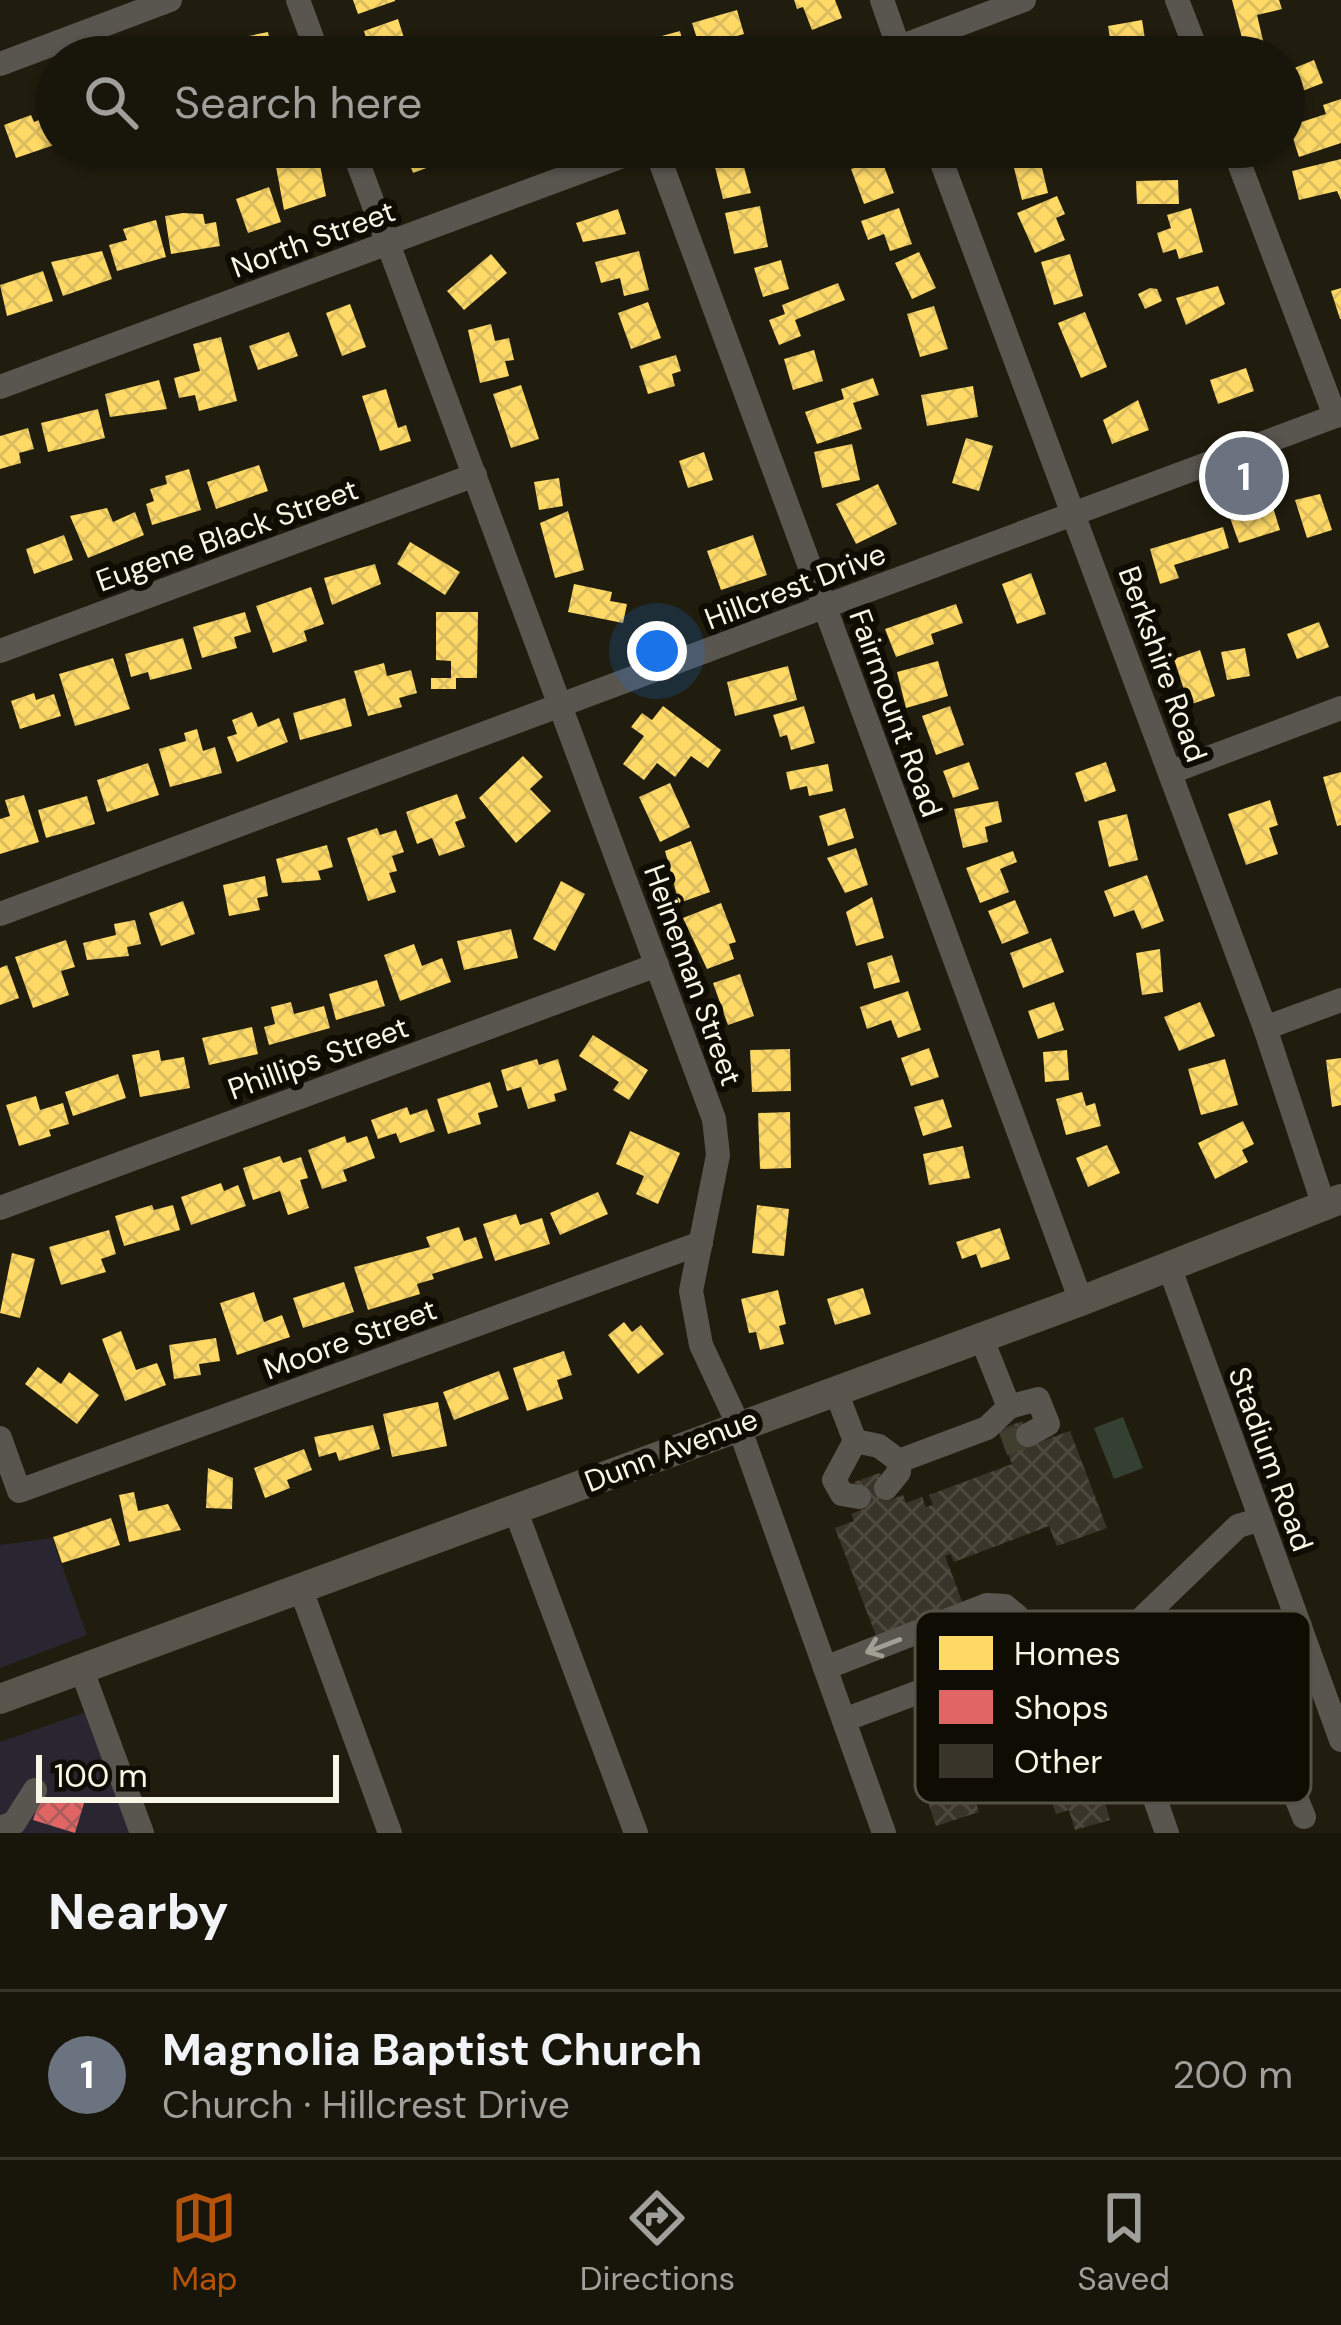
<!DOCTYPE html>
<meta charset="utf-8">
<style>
body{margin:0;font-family:"DM Sans",sans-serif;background:#211f13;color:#f1f3f6}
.scale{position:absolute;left:36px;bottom:30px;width:303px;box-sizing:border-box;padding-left:12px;border:6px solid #f8f6e5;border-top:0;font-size:33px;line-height:42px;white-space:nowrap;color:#f8f6e5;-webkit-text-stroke:9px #0e0c03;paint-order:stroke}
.you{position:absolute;left:657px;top:651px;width:42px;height:42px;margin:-30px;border:9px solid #fff;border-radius:50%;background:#1a73e8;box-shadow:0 0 0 18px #1a73e833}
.badge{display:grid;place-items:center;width:78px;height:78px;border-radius:50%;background:#b45309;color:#fff;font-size:39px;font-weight:700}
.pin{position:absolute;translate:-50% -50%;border:6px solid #fff;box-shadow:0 3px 12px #0006}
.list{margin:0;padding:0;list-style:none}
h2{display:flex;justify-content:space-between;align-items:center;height:156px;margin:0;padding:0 48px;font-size:51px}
h2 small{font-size:39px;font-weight:400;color:#9f9f9c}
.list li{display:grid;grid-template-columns:78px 1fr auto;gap:36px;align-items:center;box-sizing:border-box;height:168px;padding:0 48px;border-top:3px solid #36352b}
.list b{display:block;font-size:45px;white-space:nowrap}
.list p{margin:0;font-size:39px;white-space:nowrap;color:#9f9f9c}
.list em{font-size:39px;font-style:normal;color:#9f9f9c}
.icon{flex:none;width:66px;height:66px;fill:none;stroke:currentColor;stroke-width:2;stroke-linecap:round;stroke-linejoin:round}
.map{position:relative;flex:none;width:1341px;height:1833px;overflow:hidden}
.search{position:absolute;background:#18160a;box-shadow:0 3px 9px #0004;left:36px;right:36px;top:36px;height:132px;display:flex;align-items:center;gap:30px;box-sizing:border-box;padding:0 42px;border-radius:66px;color:#9f9f9c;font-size:45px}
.sheet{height:324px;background:#18160a}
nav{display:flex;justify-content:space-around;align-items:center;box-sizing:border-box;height:168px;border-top:3px solid #36352b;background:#18160a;font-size:33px;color:#9f9f9c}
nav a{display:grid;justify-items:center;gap:6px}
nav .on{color:#b45309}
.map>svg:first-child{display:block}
.commercial{fill:#292631}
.green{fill:#344031}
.homes{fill:url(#homes-cross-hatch)}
.shops{fill:url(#shops-cross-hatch)}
.building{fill:url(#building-cross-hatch)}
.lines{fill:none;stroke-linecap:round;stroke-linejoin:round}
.minor-tunnel{stroke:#403e2e;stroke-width:24;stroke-dasharray:24 12;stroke-linecap:butt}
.minor{stroke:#595650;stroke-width:24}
.major{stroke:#59544c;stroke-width:30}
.oneway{stroke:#a19e93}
.labels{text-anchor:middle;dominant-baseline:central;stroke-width:12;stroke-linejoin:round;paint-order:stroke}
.street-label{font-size:30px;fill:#f8f6e5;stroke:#0e0c03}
.key{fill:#0e0c03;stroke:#545247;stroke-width:3}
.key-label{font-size:33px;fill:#f8f6e5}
</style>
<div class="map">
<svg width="1341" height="1833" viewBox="0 0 1341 1833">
<defs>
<pattern id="homes-cross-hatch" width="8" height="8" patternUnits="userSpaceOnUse" patternTransform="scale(3)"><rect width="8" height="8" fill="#ffd966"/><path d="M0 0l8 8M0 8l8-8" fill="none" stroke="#dbbc5f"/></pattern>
<pattern id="shops-cross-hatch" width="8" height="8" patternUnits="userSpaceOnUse" patternTransform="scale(3)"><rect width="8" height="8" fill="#e06666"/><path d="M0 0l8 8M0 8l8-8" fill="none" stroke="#ac5c5a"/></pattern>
<pattern id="building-cross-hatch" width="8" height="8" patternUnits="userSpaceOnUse" patternTransform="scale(3)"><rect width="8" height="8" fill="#3a352b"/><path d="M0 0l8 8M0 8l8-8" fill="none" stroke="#4e493f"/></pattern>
</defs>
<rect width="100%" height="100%" fill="#201d0e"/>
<!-- commercial -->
<g class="commercial">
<polygon points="52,1538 87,1635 0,1668 0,1545"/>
<polygon points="86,1712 131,1833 0,1833 0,1742"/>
</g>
<!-- green -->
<polygon class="green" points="1123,1417 1143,1468 1114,1479 1094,1428"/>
<!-- homes -->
<g class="homes">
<polygon points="353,0 395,0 395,1 358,14"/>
<polygon points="794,0 835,0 842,18 812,30 803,7 797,9"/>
<polygon points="1232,0 1279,0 1282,9 1257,15 1266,53 1247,57"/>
<polygon points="737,10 744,34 737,36 741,49 703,57 692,23"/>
<polygon points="398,19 410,57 372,57 364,31"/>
<polygon points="1142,20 1147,52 1113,57 1108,26"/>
<polygon points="680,31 687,57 640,57 636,43"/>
<polygon points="268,32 273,57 233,57 229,40"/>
<polygon points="1038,46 1042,57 1006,57 1006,56"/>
<polygon points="1288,59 1292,69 1314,60 1323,83 1284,98"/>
<polygon points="1341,99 1341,143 1299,157 1289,126 1326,114 1323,105"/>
<polygon points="31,115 34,122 49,116 57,144 16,158 4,125"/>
<polygon points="403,147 470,147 472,151 413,173"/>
<polygon points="844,147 880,147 880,148 848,159"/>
<polygon points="1037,147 1048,193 1022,200 1010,152"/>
<polygon points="740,152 751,193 723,199 713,159"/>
<polygon points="881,158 894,193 864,204 851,169"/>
<polygon points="1341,159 1341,200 1337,191 1299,200 1292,171"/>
<polygon points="319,160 326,196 284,210 276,167"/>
<polygon points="1178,180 1179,204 1137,204 1136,181"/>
<polygon points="269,187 281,222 248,233 236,199"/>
<polygon points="1057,196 1065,214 1056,218 1065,240 1035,253 1017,213"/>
<polygon points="760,206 768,247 734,254 725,213"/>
<polygon points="899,208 912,244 890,251 884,234 868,240 861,221"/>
<polygon points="1191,208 1203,252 1179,259 1176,249 1163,253 1157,233 1171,228 1167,215"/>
<polygon points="618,209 626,234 583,242 576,223"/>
<polygon points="183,213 203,214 205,224 216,222 220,246 171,254 165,216"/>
<polygon points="156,220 166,257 117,271 109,245 127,240 123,229"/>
<polygon points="102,251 112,279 63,296 51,262"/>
<polygon points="639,251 649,290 624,296 620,278 601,283 595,262"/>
<polygon points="919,252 936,288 912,299 895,263"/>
<polygon points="491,254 507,273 464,310 447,291"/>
<polygon points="1070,254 1083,296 1054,305 1041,262"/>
<polygon points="781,260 789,289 763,297 754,268"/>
<polygon points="43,271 53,301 7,316 0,285"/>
<polygon points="838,283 845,300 795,320 801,336 779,345 769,320 785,314 782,305"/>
<polygon points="1218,286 1225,304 1186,325 1176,298"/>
<polygon points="1150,288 1157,289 1162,301 1145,309 1138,294"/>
<polygon points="1341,288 1341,319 1340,319 1331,291"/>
<polygon points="648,302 661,338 631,349 618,313"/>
<polygon points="350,304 366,347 342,356 326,313"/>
<polygon points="934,306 948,349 920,357 907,314"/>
<polygon points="1085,312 1107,367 1081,378 1058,323"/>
<polygon points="491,324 495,341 509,338 514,360 505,361 509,376 480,383 468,330"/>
<polygon points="289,332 298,356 258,370 249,346"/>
<polygon points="221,337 237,401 199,411 195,395 179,398 174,378 200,371 193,344"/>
<polygon points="814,350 823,381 793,390 784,359"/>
<polygon points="676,355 681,371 672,374 675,386 648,394 639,366"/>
<polygon points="1246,368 1254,391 1218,404 1210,380"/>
<polygon points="873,378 879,395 853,403 862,429 817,444 805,412 844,399 841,389"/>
<polygon points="159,380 167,409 110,417 105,394"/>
<polygon points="521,385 539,439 511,448 493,394"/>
<polygon points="973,386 978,417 927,426 921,395"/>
<polygon points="386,389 398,428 406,425 411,441 380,451 362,396"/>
<polygon points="1138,400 1149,430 1112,444 1103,420"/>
<polygon points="98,409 105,438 48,452 41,423"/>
<polygon points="28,428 34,449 19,453 21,463 0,469 0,436"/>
<polygon points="966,438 993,446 979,491 952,483"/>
<polygon points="852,444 860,480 822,488 814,452"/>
<polygon points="704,452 713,480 688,488 679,461"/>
<polygon points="259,465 268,491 216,509 207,482"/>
<polygon points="189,469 201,510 152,525 146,504 154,501 150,489 167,484 165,476"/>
<polygon points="559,478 563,506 539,510 534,482"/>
<polygon points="878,484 897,524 856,544 836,504"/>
<polygon points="1320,494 1332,530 1307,538 1295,500"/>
<polygon points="1272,504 1280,530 1239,543 1230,518"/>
<polygon points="107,508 113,522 135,512 144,535 88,558 70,516"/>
<polygon points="568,511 584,570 555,578 540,523"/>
<polygon points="1223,527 1229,548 1174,565 1179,578 1160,584 1150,549"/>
<polygon points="64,535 73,560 34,574 26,549"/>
<polygon points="753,535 767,575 721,590 707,551"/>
<polygon points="410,542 460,572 445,595 397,564"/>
<polygon points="375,564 381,584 332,605 324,578"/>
<polygon points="1031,573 1046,614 1017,624 1002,584"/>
<polygon points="574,584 612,592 610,601 627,604 623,623 568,612"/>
<polygon points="311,587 324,624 304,631 307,641 273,653 256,606"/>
<polygon points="956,604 963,623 931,634 934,644 896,657 885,629"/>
<polygon points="245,612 251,632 234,637 237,648 202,658 193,627"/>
<polygon points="436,612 478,612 477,678 456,678 456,689 431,689 431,678 451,678 451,661 436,660"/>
<polygon points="1319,622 1329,647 1297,659 1287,634"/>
<polygon points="183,638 192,669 150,680 148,672 131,677 125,654"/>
<polygon points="1245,648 1250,676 1227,680 1221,652"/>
<polygon points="1200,650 1215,696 1189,705 1174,659"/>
<polygon points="113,658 130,709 75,726 59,674"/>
<polygon points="938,661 948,696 906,708 897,672"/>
<polygon points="384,663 387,676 411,670 417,693 399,698 402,707 368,716 354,671"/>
<polygon points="788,666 797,700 735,716 727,682"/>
<polygon points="34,693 36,700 54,694 61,716 20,729 11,701"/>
<polygon points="345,698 352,726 300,740 293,713"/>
<polygon points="663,706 721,750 708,768 691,756 675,777 657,763 644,780 623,764 644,736 631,727 642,713 652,720"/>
<polygon points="804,706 815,743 791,750 787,735 780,737 773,715"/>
<polygon points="950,706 964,745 936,755 922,716"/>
<polygon points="252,712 258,727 279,718 288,742 237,762 227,737 237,734 232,720"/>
<polygon points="197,729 203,751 215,747 222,773 170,787 159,749 186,741 184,733"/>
<polygon points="523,756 543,777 530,789 551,811 516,843 479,798"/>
<polygon points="969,762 979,789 953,798 943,771"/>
<polygon points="1106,762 1116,791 1085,802 1075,773"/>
<polygon points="148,763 159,795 107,812 97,780"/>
<polygon points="828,764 833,791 809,796 807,786 790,790 786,772"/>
<polygon points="1341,772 1341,825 1337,826 1323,777"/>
<polygon points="670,783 690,827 660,842 639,797"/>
<polygon points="457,794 466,818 455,822 465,847 439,856 432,838 417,844 406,812"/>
<polygon points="24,795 39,842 0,854 0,819 10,816 5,800"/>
<polygon points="87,796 95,824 46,838 38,810"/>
<polygon points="1270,800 1278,825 1269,828 1278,854 1246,865 1228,814"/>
<polygon points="998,801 1002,822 985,827 988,842 963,848 954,809"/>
<polygon points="845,808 854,838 828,846 819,816"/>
<polygon points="1127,814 1138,860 1109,867 1098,821"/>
<polygon points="377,828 380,835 396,830 404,852 392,856 397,871 389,873 396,892 368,901 347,838"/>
<polygon points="691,841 710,892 679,903 665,851"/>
<polygon points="327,845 333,867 318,871 321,880 282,883 276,859"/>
<polygon points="856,848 868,885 845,893 827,858"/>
<polygon points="1013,851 1017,862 1000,869 1009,892 980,903 966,868"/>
<polygon points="1147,875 1164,921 1142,929 1134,910 1114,917 1104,891"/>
<polygon points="265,876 268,896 257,898 260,910 229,916 223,885"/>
<polygon points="561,881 585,894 555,951 533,939"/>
<polygon points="872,897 884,938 856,946 846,912"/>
<polygon points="1015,900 1029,933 1002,944 988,911"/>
<polygon points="183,901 195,934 161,946 149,913"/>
<polygon points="721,903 736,942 729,944 734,959 707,969 683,918"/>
<polygon points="135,920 141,944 127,947 129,956 87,960 83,943 116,935 114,924"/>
<polygon points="511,929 518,958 464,970 457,941"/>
<polygon points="1051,938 1064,972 1023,988 1010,953"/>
<polygon points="66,940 75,967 61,971 69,995 33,1008 15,957"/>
<polygon points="414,944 422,966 442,958 451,982 400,1001 384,955"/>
<polygon points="1160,949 1163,992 1142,995 1136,953"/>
<polygon points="892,955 900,982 874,989 867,963"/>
<polygon points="7,965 19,998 0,1005 0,968"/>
<polygon points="740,974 754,1016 728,1025 713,983"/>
<polygon points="377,980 385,1006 336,1020 329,994"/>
<polygon points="908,991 921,1030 898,1038 891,1020 867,1029 860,1007"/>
<polygon points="291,1002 294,1014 324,1006 330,1028 269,1045 264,1027 275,1024 271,1007"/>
<polygon points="1054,1002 1064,1030 1038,1039 1028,1011"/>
<polygon points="1200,1002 1215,1036 1179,1051 1164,1017"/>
<polygon points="252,1027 258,1054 209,1065 202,1038"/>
<polygon points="593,1035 648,1070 629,1100 613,1090 619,1082 579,1056"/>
<polygon points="929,1048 939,1077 911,1086 901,1058"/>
<polygon points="790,1049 791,1091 752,1092 750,1050"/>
<polygon points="159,1050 161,1061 184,1057 190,1088 140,1097 132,1055"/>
<polygon points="1067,1050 1069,1080 1045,1082 1043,1052"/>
<polygon points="1341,1058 1341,1105 1332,1107 1326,1060"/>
<polygon points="537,1059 539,1065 558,1059 567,1090 554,1094 556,1101 528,1109 521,1087 507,1091 501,1070"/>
<polygon points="1225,1059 1238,1105 1201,1115 1188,1069"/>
<polygon points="118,1074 126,1098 73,1116 65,1092"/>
<polygon points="490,1082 498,1107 478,1113 481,1124 448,1134 437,1099"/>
<polygon points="1082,1092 1086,1106 1095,1103 1101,1126 1066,1135 1056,1099"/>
<polygon points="36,1096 40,1110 63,1103 69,1124 49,1130 51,1136 19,1146 6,1105"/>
<polygon points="943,1099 952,1127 923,1136 914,1107"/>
<polygon points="407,1107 410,1115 427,1109 435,1131 400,1143 396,1133 378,1139 371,1120"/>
<polygon points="790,1112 791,1168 760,1169 758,1113"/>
<polygon points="1243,1121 1254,1144 1242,1150 1248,1162 1215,1179 1198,1143"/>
<polygon points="630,1131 680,1153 658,1204 636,1194 644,1176 616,1164"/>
<polygon points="345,1136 347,1143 367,1136 375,1158 343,1170 347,1181 322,1189 308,1150"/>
<polygon points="1107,1145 1120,1173 1088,1187 1076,1158"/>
<polygon points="963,1146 970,1178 929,1185 923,1154"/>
<polygon points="280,1156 283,1163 301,1157 308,1178 300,1180 309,1208 288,1215 280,1191 253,1200 243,1168"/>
<polygon points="221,1183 224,1191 238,1185 246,1206 191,1225 181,1197"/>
<polygon points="598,1192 608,1214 560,1235 550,1213"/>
<polygon points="152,1205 154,1210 173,1205 180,1230 124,1246 115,1216"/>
<polygon points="757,1205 789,1209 784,1256 752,1253"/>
<polygon points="516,1214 520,1225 542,1218 550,1244 495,1261 483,1224"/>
<polygon points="459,1227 464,1241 476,1237 483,1258 432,1274 434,1279 417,1284 420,1294 368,1310 354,1267 430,1247 426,1237"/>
<polygon points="1000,1228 1010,1259 981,1268 976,1254 962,1259 956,1242"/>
<polygon points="109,1230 116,1254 101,1259 106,1272 61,1285 49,1247"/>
<polygon points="12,1253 35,1259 20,1318 0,1313"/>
<polygon points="344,1282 354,1312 303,1328 293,1298"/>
<polygon points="863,1288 871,1314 835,1325 827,1299"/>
<polygon points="778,1290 786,1324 779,1326 784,1344 760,1350 756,1332 749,1333 741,1299"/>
<polygon points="254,1292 264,1322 282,1315 290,1337 237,1355 220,1303"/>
<polygon points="624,1322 632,1332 641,1325 664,1354 638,1374 608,1335"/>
<polygon points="121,1331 136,1370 157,1363 166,1385 125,1401 102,1339"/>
<polygon points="216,1338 220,1361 199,1364 201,1375 174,1379 169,1345"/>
<polygon points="564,1351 572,1375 557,1380 563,1399 527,1411 513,1368"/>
<polygon points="38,1367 61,1384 69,1372 99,1395 77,1424 25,1384"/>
<polygon points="499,1371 509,1399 454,1420 443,1392"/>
<polygon points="438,1402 447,1446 392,1457 383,1414"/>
<polygon points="373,1425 380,1449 339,1461 336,1452 319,1457 314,1437"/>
<polygon points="304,1449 312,1470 287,1480 290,1488 265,1498 254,1468"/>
<polygon points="208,1468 233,1478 232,1509 206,1508"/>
<polygon points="134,1492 138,1511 168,1504 181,1530 129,1542 119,1495"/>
<polygon points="111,1518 120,1545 62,1563 53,1537"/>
</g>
<!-- shops -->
<polygon class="shops" points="41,1795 63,1803 70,1797 85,1800 75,1833 33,1820"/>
<!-- building -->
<g class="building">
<polygon points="1022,1421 1031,1445 1070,1431 1107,1528 1057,1546 1049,1526 954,1562 951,1554 945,1556 963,1604 876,1636 835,1528 854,1521 851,1514 863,1509 854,1482 880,1473 890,1500 903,1495 906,1503 922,1497 926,1507 933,1505 929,1495 1012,1464 999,1430"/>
<polygon points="1085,1711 1106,1780 1076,1789 1080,1802 1103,1796 1110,1820 1075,1830 1069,1810 1056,1814 1051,1799 1036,1804 1014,1733"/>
<polygon points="970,1722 985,1766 966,1773 979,1812 936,1826 922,1784 942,1777 928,1736"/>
</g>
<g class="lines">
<!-- minor-tunnel -->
<polyline class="minor-tunnel" points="1003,1444 1028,1435"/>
<!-- minor -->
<g class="minor">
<polyline points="298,0 319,57"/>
<polyline points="882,0 902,57"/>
<polyline points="1177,0 1199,57"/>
<polyline points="873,57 1024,0"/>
<polyline points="0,64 170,0"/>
<polyline points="352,147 714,1119 718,1155 691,1291 701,1345 738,1424 884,1833"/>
<polyline points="655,147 1081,1301"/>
<polyline points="936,147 1265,1028 1324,1206"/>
<polyline points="1233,147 1335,416"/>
<polyline points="0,387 647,147"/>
<polyline points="0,651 475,475"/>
<polyline points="1171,772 1341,708"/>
<polyline points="0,914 1341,414"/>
<polyline points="1265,1028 1341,1000"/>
<polyline points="0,1208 657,965"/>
<polyline points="1169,1266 1341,1740"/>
<polyline points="835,1389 855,1441"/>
<polyline points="1009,1407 1038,1399 1048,1424 1028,1435"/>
<polyline points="0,1438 19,1491 701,1243"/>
<polyline points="855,1441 834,1480 842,1494 859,1497"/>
<polyline points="855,1441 879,1446 899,1461"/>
<polyline points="899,1461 987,1428 1009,1407 981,1337"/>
<polyline points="886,1488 899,1472 899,1461"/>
<polyline points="515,1509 636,1833"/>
<polyline points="300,1587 390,1833"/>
<polyline points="81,1668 142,1833"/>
<polyline points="825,1668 987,1605 1005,1606 1017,1616 1020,1640 1007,1659 844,1720"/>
<polyline points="1254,1694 1304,1817"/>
<polyline points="1132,1739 1316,1672"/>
<polyline points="0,1828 14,1823 35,1790"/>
<polyline points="1167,1833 1104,1655 1238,1526 1261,1519"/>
</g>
<!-- major -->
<polyline class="major" points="0,1699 1081,1301 1341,1199"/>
</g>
<!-- one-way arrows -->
<defs><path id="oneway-shaft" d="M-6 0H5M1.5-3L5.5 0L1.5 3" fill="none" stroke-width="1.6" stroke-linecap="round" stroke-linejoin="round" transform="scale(3)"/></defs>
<use class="oneway" href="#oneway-shaft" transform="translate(883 1646) rotate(159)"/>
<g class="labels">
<!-- street labels -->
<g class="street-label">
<text transform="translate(313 239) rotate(-20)">North Street</text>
<text transform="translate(227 535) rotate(-20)">Eugene Black Street</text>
<text transform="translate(795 586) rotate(-21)">Hillcrest Drive</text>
<text transform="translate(1163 664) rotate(70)">Berkshire Road</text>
<text transform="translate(896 713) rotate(70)">Fairmount Road</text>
<text transform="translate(693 975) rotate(70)">Heineman Street</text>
<text transform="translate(318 1058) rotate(-20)">Phillips Street</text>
<text transform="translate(350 1339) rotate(-20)">Moore Street</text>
<text transform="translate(671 1450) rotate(-21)">Dunn Avenue</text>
<text transform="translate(1271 1459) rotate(70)">Stadium Road</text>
</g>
</g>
<!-- legend -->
<rect x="915" y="1611" width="396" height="192" rx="18" class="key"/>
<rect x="939" y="1636" width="54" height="34" fill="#ffd966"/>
<rect x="939" y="1690" width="54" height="34" fill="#e06666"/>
<rect x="939" y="1744" width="54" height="34" fill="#3a352b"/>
<g class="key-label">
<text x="1014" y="1665">Homes</text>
<text x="1014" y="1719">Shops</text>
<text x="1014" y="1773">Other</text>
</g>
</svg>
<div class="scale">100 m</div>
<div class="you"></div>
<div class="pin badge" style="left:1244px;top:476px;background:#6b7280">1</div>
<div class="search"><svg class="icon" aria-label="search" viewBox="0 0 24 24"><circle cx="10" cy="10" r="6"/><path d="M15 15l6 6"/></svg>Search here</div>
</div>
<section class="sheet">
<h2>Nearby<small></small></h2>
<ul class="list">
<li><span class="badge" style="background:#6b7280">1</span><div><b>Magnolia Baptist Church</b><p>Church · Hillcrest Drive</p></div><em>200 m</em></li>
</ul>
</section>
<nav>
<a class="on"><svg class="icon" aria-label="map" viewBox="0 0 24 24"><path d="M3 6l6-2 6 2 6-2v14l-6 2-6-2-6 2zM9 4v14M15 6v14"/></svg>Map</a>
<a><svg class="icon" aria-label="directions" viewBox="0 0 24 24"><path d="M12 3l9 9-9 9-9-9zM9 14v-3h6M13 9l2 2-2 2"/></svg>Directions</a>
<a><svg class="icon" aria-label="saved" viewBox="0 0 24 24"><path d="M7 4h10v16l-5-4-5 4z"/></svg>Saved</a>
</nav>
